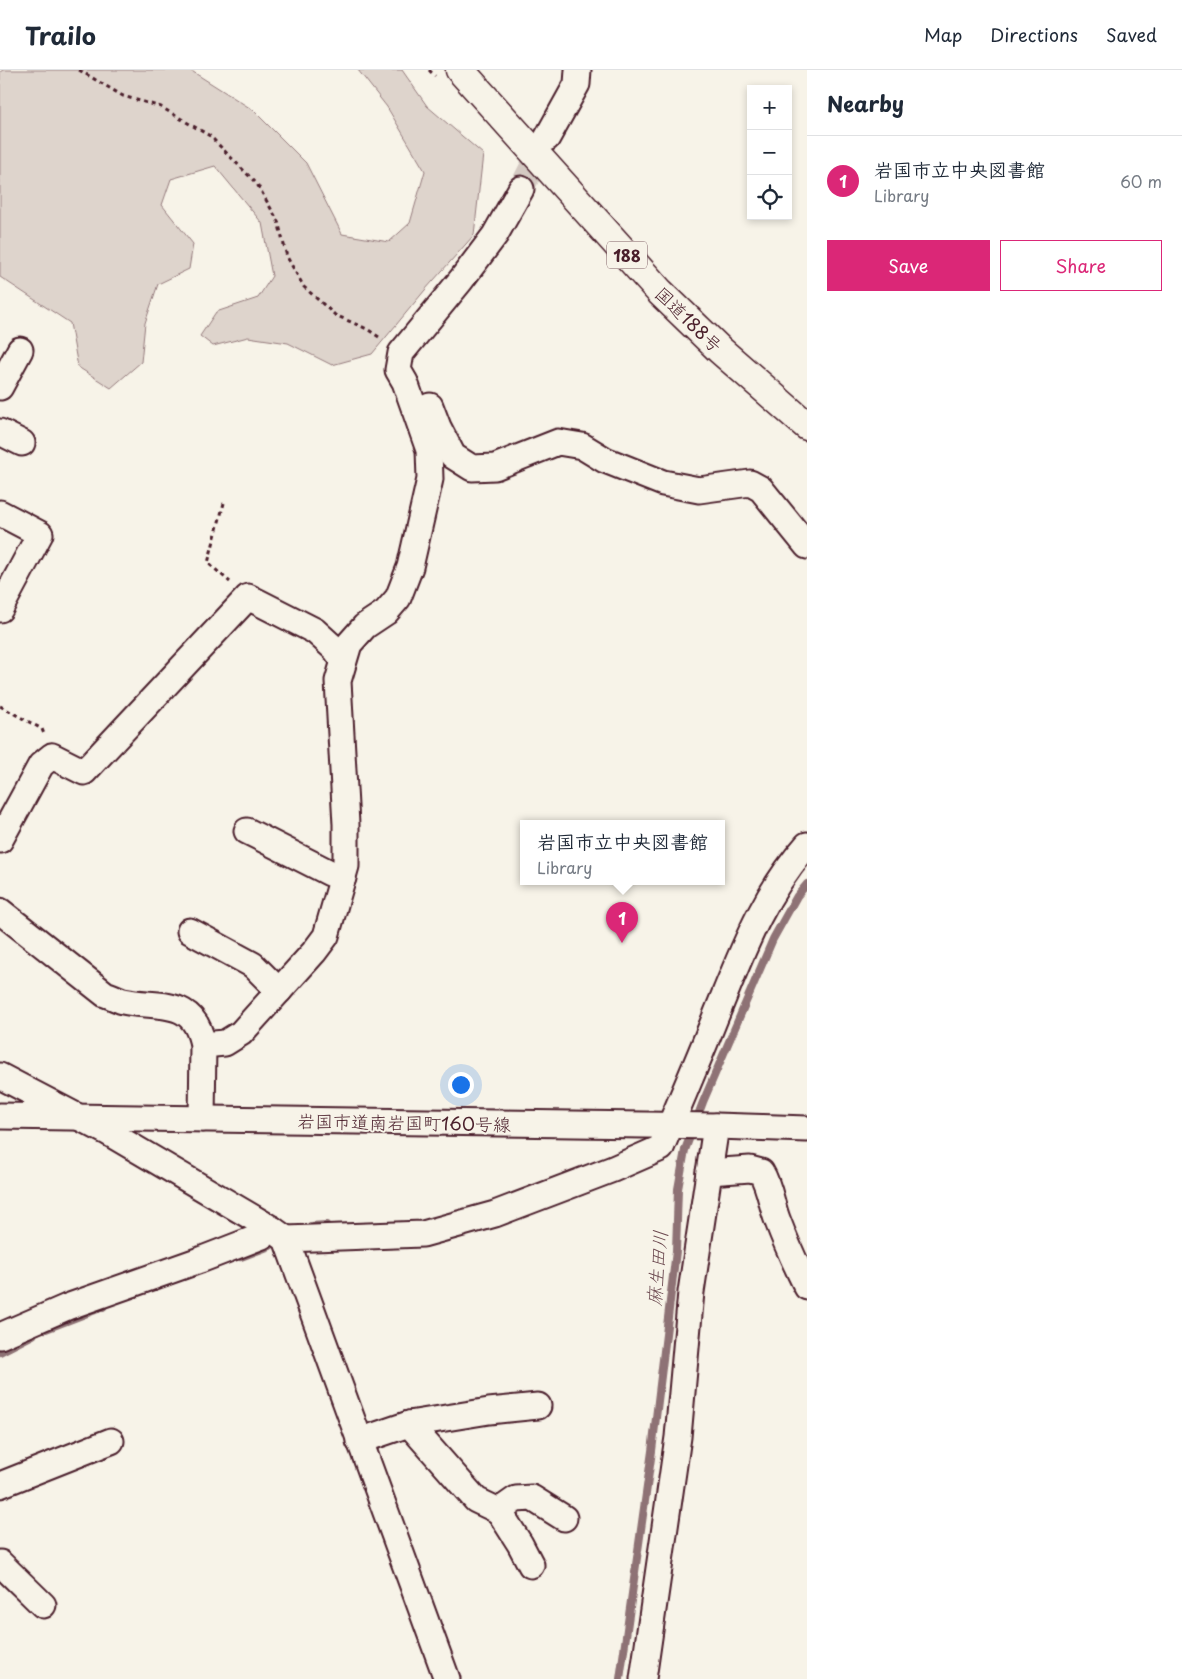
<!DOCTYPE html>
<meta charset="utf-8">
<style>
body{margin:0;font-family:"Playpen Sans","Klee One",sans-serif;background:#f2f2f3;color:#1f2937}
.controls{position:absolute;right:15px;top:15px;display:grid;overflow:hidden;border-radius:0px;box-shadow:0 2px 8px #0003}
.controls button{width:45px;height:45px;display:grid;place-items:center;padding:0;border:0;border-bottom:1px solid #e0e1e3;background:#fff;color:#1f2937;font:25px sans-serif}
.you{position:absolute;left:460px;top:1014px;width:18px;height:18px;margin:-12px;border:4px solid #fff;border-radius:50%;background:#1a73e8;box-shadow:0 0 0 8px #1a73e833}
.badge{display:grid;place-items:center;width:32px;height:32px;border-radius:50%;background:#db2777;color:#fff;font-size:16px;font-weight:700}
.pin{position:absolute;translate:-50% -41px;filter:drop-shadow(0 1px 2px #0008)}
.pin::after{content:'';position:absolute;top:26px;width:18px;height:15px;background:inherit;clip-path:polygon(0 0,100% 0,50% 100%)}
.popup{position:absolute;left:520px;top:750px;width:205px;height:65px;box-sizing:border-box;display:grid;place-content:center;border-radius:0px;background:#fff;filter:drop-shadow(0 1px 4px #0005);font-size:16px;white-space:nowrap;color:#747a83}
.popup b{font-size:19px;color:#1f2937}
.popup::after{content:'';position:absolute;left:50%;top:100%;margin-left:-10px;border:10px solid transparent;border-top-color:#fff}
.list{margin:0;padding:0;list-style:none}
h2{display:flex;justify-content:space-between;align-items:center;height:65px;margin:0;padding:0 20px;font-size:21px}
h2 small{font-size:16px;font-weight:400;color:#747a83}
.list li{display:grid;grid-template-columns:32px 1fr auto;gap:15px;align-items:center;box-sizing:border-box;height:90px;padding:0 20px;border-top:1px solid #e0e1e3}
.list b{display:block;font-size:19px;white-space:nowrap}
.list p{margin:0;font-size:16px;white-space:nowrap;color:#747a83}
.list em{font-size:16px;font-style:normal;color:#747a83}
.actions{display:flex;gap:10px;padding:15px 20px}
.actions a{flex:1;padding:11px 0;border:1px solid #db2777;border-radius:0px;text-align:center;font-size:18px;color:#db2777}
.actions .main{background:#db2777;color:#fff}
.icon{flex:none;width:28px;height:28px;fill:none;stroke:currentColor;stroke-width:2;stroke-linecap:round;stroke-linejoin:round}
.map{position:relative;flex:none;width:807px;height:1609px;overflow:hidden}
header{display:flex;align-items:center;gap:30px;box-sizing:border-box;height:70px;padding:0 25px;background:#fff;border-bottom:1px solid #e0e1e3}
header strong{font-size:24px}
nav{display:flex;gap:28px;margin-inline-start:auto;font-size:18px}
main{display:flex}
aside{flex:1;background:#fff}
.map>svg:first-child{display:block}
.green{fill:#ded4cc;stroke:#947a7c}
.lines{fill:none;stroke-linecap:round;stroke-linejoin:round}
.stream{stroke:#8e7275;stroke-width:8}
.minor-tunnel{stroke:#d4c9c2;stroke-width:25;stroke-dasharray:25 12;stroke-linecap:butt}
.minor-casing{stroke:#4a1f2b;stroke-width:29}
.highway-casing{stroke:#4a1f2b;stroke-width:31}
.path{stroke:#4a1f2b;stroke-width:3;stroke-dasharray:4 4;stroke-linecap:butt}
.minor{stroke:#f7f3e8;stroke-width:25}
.highway{stroke:#f7f3e8;stroke-width:28}
.labels{text-anchor:middle;dominant-baseline:central;stroke-width:4;stroke-linejoin:round;paint-order:stroke}
.shield{fill:#f7f3e8;stroke:#7e5f64;stroke-width:1}
.shield-label{font-size:16px;font-weight:bold;fill:#4a1f2b}
.street-label{font-size:18px;fill:#4a1f2b;stroke:#f7f3e8}
.water-label{font-size:19px;font-style:italic;fill:#6c4950;stroke:#f7f3e8}
</style>
<header>
<strong>Trailo</strong>
<nav><a>Map</a><a>Directions</a><a>Saved</a></nav>
</header>
<main>
<div class="map">
<svg width="807" height="1609" viewBox="0 0 807 1609">
<rect width="100%" height="100%" fill="#f7f3e8"/>
<filter id="ink" filterUnits="userSpaceOnUse"><feTurbulence type="fractalNoise" baseFrequency=".02" numOctaves="2"/><feDisplacementMap in="SourceGraphic" scale="10" xChannelSelector="R" yChannelSelector="G"/><feConvolveMatrix kernelMatrix="1 2 1 2 8 2 1 2 1" color-interpolation-filters="sRGB"/></filter>
<g filter="url(#ink)">
<!-- green -->
<polygon class="green" points="3,0 190,0 253,40 306,93 342,164 389,172 410,153 425,101 387,37 358,0 402,0 427,36 483,84 474,165 425,220 372,284 332,295 288,273 248,267 213,276 200,266 216,242 258,228 272,206 262,153 215,96 171,109 162,135 193,174 189,199 158,214 145,253 141,292 111,318 78,297 70,253 0,207 0,2"/>
<g class="lines">
<!-- stream -->
<g class="stream">
<polyline points="311,1156 326,1155"/>
<polyline points="241,1187 270,1176"/>
<polyline points="46,1259 103,1237"/>
<polyline points="0,1282 33,1265"/>
<polyline points="620,1609 652,1381 676,1181 678,1119 685,1080 703,1032 773,869 797,826 807,814"/>
</g>
<!-- minor-tunnel -->
<polyline class="minor-tunnel" points="521,119 547,68"/>
<defs>
<g id="minor">
<polyline points="547,68 577,14 578,0"/>
<polyline points="0,317 20,280"/>
<polyline points="430,336 438,357 453,386 472,398 495,397 558,372 582,376 605,390 663,413 699,420 750,413 761,419 807,476"/>
<polyline points="0,362 22,373"/>
<polyline points="0,443 40,464 0,539"/>
<polyline points="247,761 330,803 343,808"/>
<polyline points="0,770 41,695 52,686 84,702 248,527 315,561 336,580 343,590"/>
<path d="M0 841 105 924C111 926 117 929 123 931 159 939 194 926 203 975L202 1049"/>
<polyline points="190,861 253,895 279,921"/>
<polyline points="203,975 225,973 241,963 314,882 326,866 346,796 346,754 338,611 349,574 365,556 386,542 398,528 410,497 430,409 429,380 405,312 398,300 401,283 461,210 495,165 521,119"/>
<polyline points="0,1006 109,1063 272,1159 286,1169 447,1609"/>
<polyline points="0,1046 716,1056 807,1059"/>
<path d="M709 1102 750 1099 761 1102C770 1117 771 1133 777 1149 786 1173 796 1195 807 1217"/>
<path d="M286 1169 423 1164 495 1144 613 1099 661 1078C679 1034 698 991 715 948 741 885 761 827 807 775"/>
<polyline points="0,1266 67,1237 200,1190 262,1166 272,1159"/>
<polyline points="409,1354 489,1341 538,1336"/>
<polyline points="359,1371 409,1354 476,1430 499,1441"/>
<polyline points="0,1415 111,1371"/>
<polyline points="0,1493 43,1535"/>
<polyline points="531,1495 520,1474 499,1441 516,1429 532,1428 564,1448"/>
<polyline points="643,1609 678,1367 691,1222 716,1056"/>
</g>
<polyline id="highway" points="460,0 660,222 720,280 807,356"/>
</defs>
<!-- minor casing -->
<use href="#minor" class="minor-casing"/>
<!-- highway casing -->
<use href="#highway" class="highway-casing"/>
<!-- path -->
<g class="path">
<polyline points="79,0 123,26 161,37 210,66 257,114 278,151 287,187 304,217 335,245 367,259 382,269"/>
<polyline points="429,0 435,6"/>
<polyline points="224,433 208,493 230,512"/>
<polyline points="0,636 42,659 44,664"/>
</g>
<!-- minor -->
<use href="#minor" class="minor"/>
<!-- highway -->
<use href="#highway" class="highway"/>
</g>
</g>
<g class="labels">
<!-- shield labels -->
<rect class="shield" x="607" y="171.5" width="40" height="27" rx="4"/>
<g class="shield-label">
<text x="627" y="185">188</text>
</g>
<!-- street labels -->
<g class="street-label">
<text transform="translate(689 249) rotate(44)">国道188号</text>
<text transform="translate(404 1052) rotate(1)">岩国市道南岩国町160号線</text>
</g>
<!-- water labels -->
<g class="water-label">
<text transform="translate(656 1198) rotate(-85)">麻生田川</text>
</g>
</g>
</svg>
<div class="controls">
<button>+</button>
<button>−</button>
<button><svg class="icon" aria-label="locate" viewBox="0 0 24 24"><circle cx="12" cy="12" r="6"/><path d="M12 2v4M12 18v4M2 12h4M18 12h4"/></svg></button>
</div>
<div class="you"></div>
<div class="pin badge" style="left:622px;top:873px">1</div>
<div class="popup"><b>岩国市立中央図書館</b>Library</div>
</div>
<aside>
<h2>Nearby<small></small></h2>
<ul class="list">
<li><span class="badge">1</span><div><b>岩国市立中央図書館</b><p>Library</p></div><em>60 m</em></li>
</ul>
<div class="actions"><a class="main">Save</a><a>Share</a></div>
</aside>
</main>
